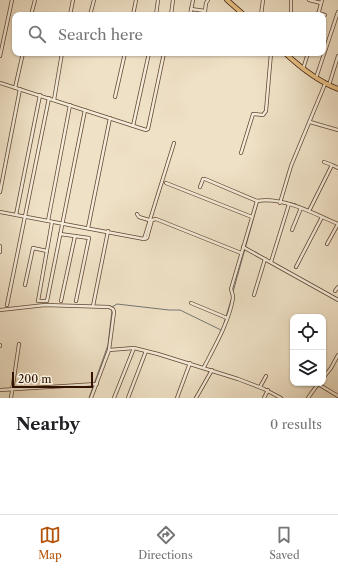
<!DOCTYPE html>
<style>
body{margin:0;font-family:"Libre Caslon Text",serif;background:#f6f6f6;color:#202124}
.controls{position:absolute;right:12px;bottom:12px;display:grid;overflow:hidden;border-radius:8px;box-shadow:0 1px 3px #0004}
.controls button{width:36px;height:36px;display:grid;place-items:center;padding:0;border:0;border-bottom:1px solid #e0e0e0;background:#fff;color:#202124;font:20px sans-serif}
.scale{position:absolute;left:12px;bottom:10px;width:81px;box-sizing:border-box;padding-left:4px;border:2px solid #321301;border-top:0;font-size:11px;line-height:14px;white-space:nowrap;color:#321301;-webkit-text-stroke:3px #f5ecda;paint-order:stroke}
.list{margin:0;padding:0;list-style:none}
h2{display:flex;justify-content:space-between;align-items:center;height:52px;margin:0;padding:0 16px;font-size:17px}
h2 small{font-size:13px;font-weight:400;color:#757577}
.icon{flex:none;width:22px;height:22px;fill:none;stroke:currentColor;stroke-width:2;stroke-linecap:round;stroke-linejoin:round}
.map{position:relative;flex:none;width:338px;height:398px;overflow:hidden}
.search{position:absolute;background:#fff;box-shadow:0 1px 3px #0004;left:12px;right:12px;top:12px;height:44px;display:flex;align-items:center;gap:10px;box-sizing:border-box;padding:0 14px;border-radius:8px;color:#757577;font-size:15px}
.sheet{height:116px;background:#fff}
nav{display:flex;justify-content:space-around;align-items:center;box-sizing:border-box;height:56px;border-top:1px solid #e0e0e0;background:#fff;font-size:11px;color:#757577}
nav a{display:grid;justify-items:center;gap:2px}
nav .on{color:#b45309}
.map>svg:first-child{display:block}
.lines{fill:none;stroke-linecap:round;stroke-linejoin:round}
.stream{stroke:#747774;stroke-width:1}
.minor-casing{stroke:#614632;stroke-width:4}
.trunk-casing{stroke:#321301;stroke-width:5.5}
.minor{stroke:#f5ecda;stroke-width:2.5}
.trunk{stroke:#e8c083;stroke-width:4}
</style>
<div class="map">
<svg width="338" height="398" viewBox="0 0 338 398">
<rect width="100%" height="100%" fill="#efe1c6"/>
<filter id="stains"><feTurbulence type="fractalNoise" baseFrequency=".005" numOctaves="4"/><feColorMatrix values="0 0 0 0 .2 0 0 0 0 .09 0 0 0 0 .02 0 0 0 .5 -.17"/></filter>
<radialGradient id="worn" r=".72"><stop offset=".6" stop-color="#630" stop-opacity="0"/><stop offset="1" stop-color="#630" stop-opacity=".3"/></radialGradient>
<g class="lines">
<!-- stream -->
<g class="stream">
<polyline points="281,201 296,204"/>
<polyline points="246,247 338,298"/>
<polyline points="233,292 258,202"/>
<polyline points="112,307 117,304 169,310 180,310 221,330"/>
<polyline points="224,323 232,297"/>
<polyline points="89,398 108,345 112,310"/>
</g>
<defs>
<g id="minor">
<polyline points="309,0 321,3"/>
<polyline points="191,9 205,11 206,3 208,0"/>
<polyline points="318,13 325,15"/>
<polyline points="31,15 35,0"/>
<polyline points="70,15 73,0"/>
<polyline points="90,15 94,0"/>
<polyline points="133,15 136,0"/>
<polyline points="156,15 158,0"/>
<polyline points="171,15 173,0"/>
<polyline points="190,15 193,0"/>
<polyline points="261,15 263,0"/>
<polyline points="291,15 291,0"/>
<polyline points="318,15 322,0"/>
<polyline points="0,56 12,0"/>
<polyline points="303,69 308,53"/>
<polyline points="316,78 338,12"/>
<polyline points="0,83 146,130 148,129 164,53"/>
<polyline points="329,85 338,56"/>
<polyline points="15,88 23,53"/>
<polyline points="115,97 125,53"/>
<polyline points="54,100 62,53"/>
<polyline points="310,122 338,130"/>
<polyline points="133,126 149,53"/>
<polyline points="241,153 253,114 263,115 266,111 271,53"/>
<polyline points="324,162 332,165"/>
<polyline points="166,183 252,217"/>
<polyline points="200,187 203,179 205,179 257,201"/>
<polyline points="0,192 20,89"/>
<polyline points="280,203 291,166 325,84"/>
<polyline points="309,211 332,165 338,168"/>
<polyline points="0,212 144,239 174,143"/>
<polyline points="137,214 139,217 149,220"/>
<polyline points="16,215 40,95"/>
<polyline points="48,221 70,105"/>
<polyline points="52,222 38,301 47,301 85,110"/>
<polyline points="88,228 110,118"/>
<polyline points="292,230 301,208"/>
<polyline points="60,234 89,238 76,301"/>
<polyline points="144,239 147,238 152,220 156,219 241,253"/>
<polyline points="327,244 338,224"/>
<polyline points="0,246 0,252"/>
<polyline points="243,247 338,300"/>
<polyline points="271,262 289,204"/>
<polyline points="296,267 322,217"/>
<polyline points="25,285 33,248 47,251"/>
<polyline points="335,291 338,287"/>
<polyline points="254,295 265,259"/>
<polyline points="61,301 75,236"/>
<polyline points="191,303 227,318"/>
<polyline points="7,305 49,98"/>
<polyline points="93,306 108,231"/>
<polyline points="0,310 45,305 109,307 113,309 114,312 109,350 91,398"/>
<polyline points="0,346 0,345"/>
<polyline points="109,350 134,348 158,354 238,379 264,389 281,398"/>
<path d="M204 367C215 346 229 322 233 298 233 295 232 292 231 289L257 201C282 196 315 214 338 224"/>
<polyline points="323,378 331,368 338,355"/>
<polyline points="318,384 338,396"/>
<polyline points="260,387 266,376"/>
<polyline points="0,390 97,384"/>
<polyline points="11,398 19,344"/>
<polyline points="114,398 134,348"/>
<polyline points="128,398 146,351"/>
<polyline points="177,398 190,363"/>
<polyline points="196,398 212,370"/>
<polyline points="264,398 268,390"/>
<polyline points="308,398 318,384"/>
</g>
<g id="trunk">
<polyline points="227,0 244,15"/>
<path d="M285 53C301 68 317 81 338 89"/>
</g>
</defs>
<!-- minor casing -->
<use href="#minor" class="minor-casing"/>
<!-- trunk casing -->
<use href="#trunk" class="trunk-casing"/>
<!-- minor -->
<use href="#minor" class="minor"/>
<!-- trunk -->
<use href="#trunk" class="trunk"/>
</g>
<rect width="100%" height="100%" filter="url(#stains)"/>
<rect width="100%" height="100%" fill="url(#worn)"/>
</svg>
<div class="controls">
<button><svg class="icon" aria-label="locate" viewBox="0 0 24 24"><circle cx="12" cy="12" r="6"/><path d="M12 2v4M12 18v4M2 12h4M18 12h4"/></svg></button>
<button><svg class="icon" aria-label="layers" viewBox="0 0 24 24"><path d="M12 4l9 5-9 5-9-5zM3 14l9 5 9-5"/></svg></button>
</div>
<div class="scale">200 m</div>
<div class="search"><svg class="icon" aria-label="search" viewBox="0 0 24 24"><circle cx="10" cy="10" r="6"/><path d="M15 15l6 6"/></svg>Search here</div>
</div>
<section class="sheet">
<h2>Nearby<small>0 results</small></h2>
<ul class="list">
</ul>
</section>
<nav>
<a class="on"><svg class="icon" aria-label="map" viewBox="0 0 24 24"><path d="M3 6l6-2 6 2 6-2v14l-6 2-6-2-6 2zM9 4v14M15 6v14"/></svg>Map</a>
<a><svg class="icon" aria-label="directions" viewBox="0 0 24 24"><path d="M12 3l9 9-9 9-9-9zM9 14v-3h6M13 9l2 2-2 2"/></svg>Directions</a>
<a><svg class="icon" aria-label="saved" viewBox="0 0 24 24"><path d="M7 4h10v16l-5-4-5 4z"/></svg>Saved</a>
</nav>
